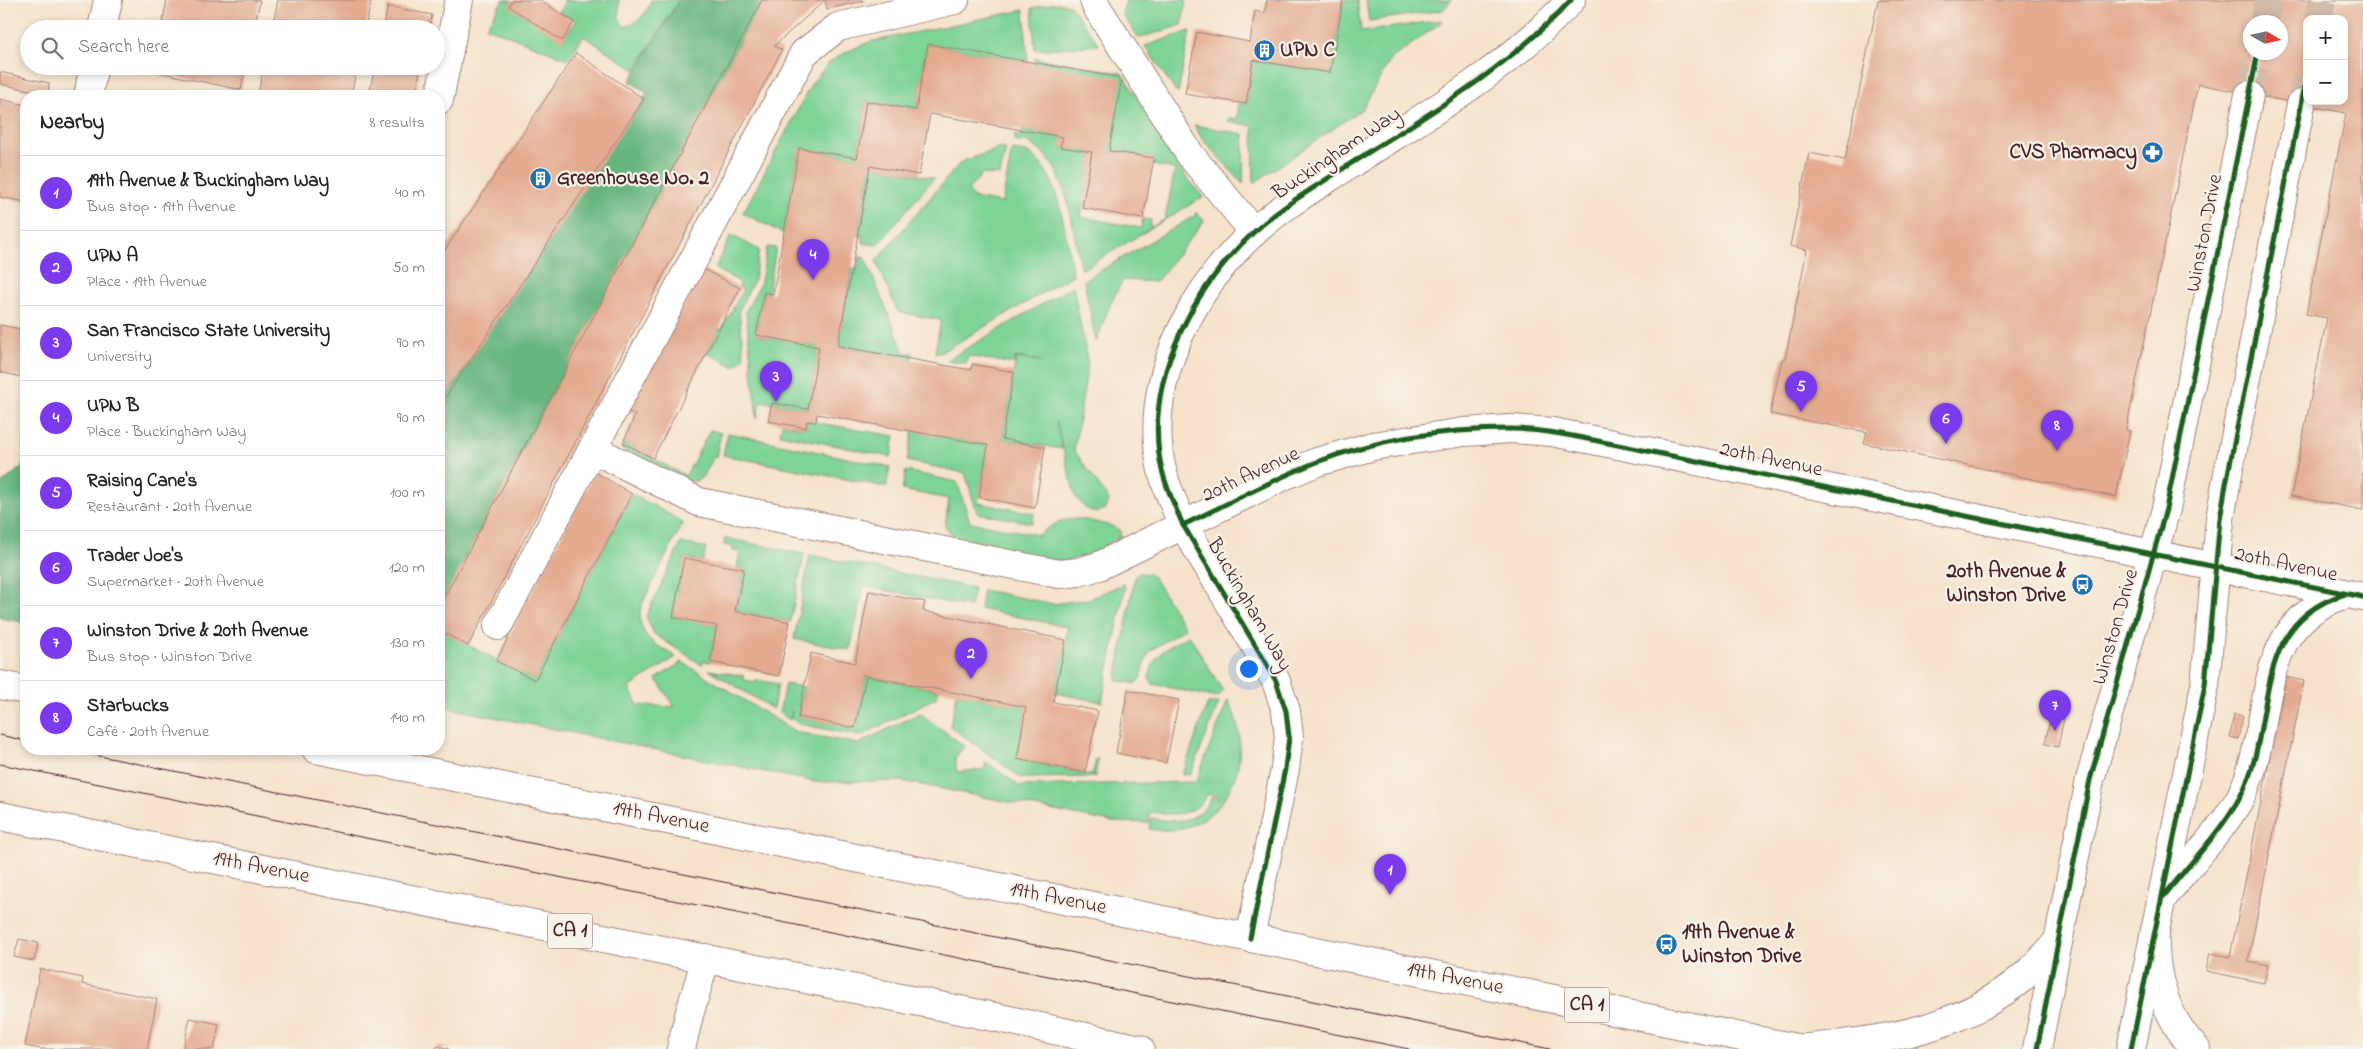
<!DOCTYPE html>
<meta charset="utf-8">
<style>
body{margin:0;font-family:"Indie Flower",sans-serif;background:#f2f2f2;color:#222}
.controls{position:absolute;right:15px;top:15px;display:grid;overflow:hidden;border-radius:10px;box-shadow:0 2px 8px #0003}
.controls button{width:45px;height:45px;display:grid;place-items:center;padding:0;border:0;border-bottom:1px solid #e0e0e0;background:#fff;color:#222;font:25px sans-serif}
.compass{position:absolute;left:2243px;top:15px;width:45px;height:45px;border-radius:50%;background:#fff;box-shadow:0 2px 8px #0003;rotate:99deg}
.you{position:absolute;left:1248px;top:668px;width:18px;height:18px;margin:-12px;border:4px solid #fff;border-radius:50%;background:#1a73e8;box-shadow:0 0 0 8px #1a73e833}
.badge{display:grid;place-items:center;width:32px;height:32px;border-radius:50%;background:#7c3aed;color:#fff;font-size:16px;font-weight:700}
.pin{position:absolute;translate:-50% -41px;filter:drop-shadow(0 1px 2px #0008)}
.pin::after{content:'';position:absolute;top:26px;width:18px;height:15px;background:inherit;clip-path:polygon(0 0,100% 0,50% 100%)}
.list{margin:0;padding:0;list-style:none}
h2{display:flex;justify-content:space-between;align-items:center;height:65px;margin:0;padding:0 20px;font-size:21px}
h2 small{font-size:16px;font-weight:400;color:#767676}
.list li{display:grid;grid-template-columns:32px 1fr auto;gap:15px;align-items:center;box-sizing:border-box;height:75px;padding:0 20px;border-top:1px solid #e0e0e0}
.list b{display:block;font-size:19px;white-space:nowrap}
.list p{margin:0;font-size:16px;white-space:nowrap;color:#767676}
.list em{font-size:16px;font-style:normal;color:#767676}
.icon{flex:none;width:28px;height:28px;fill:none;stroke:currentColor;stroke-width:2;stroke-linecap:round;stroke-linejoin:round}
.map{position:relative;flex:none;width:2363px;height:1049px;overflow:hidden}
.search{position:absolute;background:#fff;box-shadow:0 2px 8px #0003;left:20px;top:20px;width:425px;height:55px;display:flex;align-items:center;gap:12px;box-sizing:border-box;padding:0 18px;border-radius:28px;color:#767676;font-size:19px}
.panel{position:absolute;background:#fff;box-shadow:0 2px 8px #0003;left:20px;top:90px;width:425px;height:665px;border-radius:20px}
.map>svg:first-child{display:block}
.green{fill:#7ed396;stroke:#647960}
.forest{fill:#66b57f;stroke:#586a55}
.building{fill:#e4ab90;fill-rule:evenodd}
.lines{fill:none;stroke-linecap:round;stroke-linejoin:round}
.minor-tunnel{stroke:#d3bbab;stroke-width:28;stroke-dasharray:28 14;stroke-linecap:butt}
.minor-casing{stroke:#a0807b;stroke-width:30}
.highway-casing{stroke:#a0807b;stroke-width:30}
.minor{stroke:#fff;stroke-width:28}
.highway{stroke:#fff;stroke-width:28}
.tram{stroke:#4a1f2b;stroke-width:1}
.cycleway-casing{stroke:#f7f3e8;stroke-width:8}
.cycleway{stroke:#1b5e20;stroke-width:5}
.labels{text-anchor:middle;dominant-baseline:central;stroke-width:4.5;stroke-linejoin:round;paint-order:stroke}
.shield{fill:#f7f3e8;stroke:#7e5f64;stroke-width:1}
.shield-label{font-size:20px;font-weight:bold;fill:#4a1f2b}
.poi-label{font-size:21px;font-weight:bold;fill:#4a1f2b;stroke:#f7f3e8;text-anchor:start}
.street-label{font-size:21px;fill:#4a1f2b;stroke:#f7f3e8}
</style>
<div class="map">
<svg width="2363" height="1049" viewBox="0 0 2363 1049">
<rect width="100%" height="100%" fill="#f7f3e8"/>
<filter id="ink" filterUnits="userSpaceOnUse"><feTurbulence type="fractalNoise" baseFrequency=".02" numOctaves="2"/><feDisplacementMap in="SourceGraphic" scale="10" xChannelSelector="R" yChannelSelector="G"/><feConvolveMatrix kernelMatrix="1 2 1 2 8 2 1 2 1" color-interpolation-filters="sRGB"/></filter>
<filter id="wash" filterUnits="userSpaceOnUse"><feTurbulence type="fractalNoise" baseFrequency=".0096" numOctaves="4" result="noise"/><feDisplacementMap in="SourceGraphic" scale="20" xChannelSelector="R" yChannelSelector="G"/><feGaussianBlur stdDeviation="1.12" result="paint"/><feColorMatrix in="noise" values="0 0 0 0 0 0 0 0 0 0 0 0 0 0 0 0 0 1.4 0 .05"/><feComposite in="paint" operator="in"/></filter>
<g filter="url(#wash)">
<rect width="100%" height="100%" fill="#f5e2cb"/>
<!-- green -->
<g class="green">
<path d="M503 0H512L509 6 562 40 577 21 559 12 565 2 563 0H619V18L624 27C639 22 646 16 651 0H679L635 70 584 36 568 59 486 27Z"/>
<polygon points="1126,0 1186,0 1182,25 1139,38 1122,14"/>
<polygon points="1343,0 1357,0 1361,32 1441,20 1442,22 1391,59 1362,109 1254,183 1253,126 1228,121 1229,118 1237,119 1239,103 1246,104 1253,60 1330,73"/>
<polygon points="1366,0 1452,0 1443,10 1369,21"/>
<polygon points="1057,3 1070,5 1099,45 1035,50 1032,8"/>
<polygon points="1024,10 1028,62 928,44 916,110 866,101 857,158 799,148 784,234 743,213 812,83 830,62 842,54 869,42"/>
<polygon points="1190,31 1178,93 1176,92 1145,46"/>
<path d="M1035 58 1121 73 1127 81 1175 163 1203 197 1081 270C1073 233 1069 162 1030 144 1026 142 1019 142 1014 141L1015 135 1022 136 1023 130 1063 137 1061 147 1092 152 1081 217 1141 228 1143 219 1151 220 1150 228 1165 219 1175 169 1153 165V158L1109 151 1034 63Z"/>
<polygon points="1194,125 1244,134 1243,184 1202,139"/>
<path d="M1000 148 1006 149 1000 175 982 174 968 190 973 198 1002 203 1012 150C1017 151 1024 151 1028 153 1061 171 1066 242 1073 275L940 353H935L941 320 898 312 876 261 961 162Z"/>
<polygon points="870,166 934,178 877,245 863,243 863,236 858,235"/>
<polygon points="1195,213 1199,214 1204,221 1156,282 1123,280 1110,305 1096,342 1084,280 1196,215"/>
<polygon points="731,235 759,250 754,280 739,310 744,358 735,367 707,353 719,329 722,329 743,290 740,288 738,281 715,269"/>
<polygon points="767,247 776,248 768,293 764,292 756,335 819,347 808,409 761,401 757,419 746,311 761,282"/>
<polygon points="860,257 865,258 904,352 913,353 911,359 838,346 852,268 858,269"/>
<polygon points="1073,286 1088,364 1074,450 1109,500 1105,509 1096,513 1085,508 1075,496 1056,422 1062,449 1002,439 1016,358 1041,361 1015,357 1014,364 968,356 966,363 947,360"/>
<polygon points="807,421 895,436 891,457 780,434 782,424 806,428"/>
<path d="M710 430 721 433 716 457H713C711 463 706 473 701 478 687 492 639 459 624 451L623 443 686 476Z"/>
<polygon points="913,431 988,445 978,503 1034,513 1032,523 977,513 965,473 907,461"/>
<polygon points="728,433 890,467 886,487 723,455"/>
<path d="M906 471 957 482 970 522 1039 535C1068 511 1082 519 1115 527L1120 531 1121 536 1096 552 1063 562 953 542 954 537 945 526 949 499 902 490Z"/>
<path d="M632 494 683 522 641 606C636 636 653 643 676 657L629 688 638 705 675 707 656 679 682 662 796 732 858 744 920 713 964 746 955 758 957 772 985 769V761L1019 786 1196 782 1228 700C1260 760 1224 841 1149 829L1151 818C1176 823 1199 823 1212 797L1219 799 1220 797 1208 794C1194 818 1173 815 1150 812L1148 823 1111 822 902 781 816 782 439 706V630L535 680Z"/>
<polygon points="725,538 804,554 790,622 735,611 744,570 737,568 740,552 733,551 733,547 724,545"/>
<polygon points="681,543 706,548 703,561 684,558 673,616 717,626 710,662 703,661 702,665 654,634 646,616"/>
<polygon points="810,555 974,588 970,607 864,586 850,650 794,639"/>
<polygon points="1138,573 1149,574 1154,578 1185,628 1150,651 1145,661 1141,678 1136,684 1116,680 1135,576"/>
<polygon points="1123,584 1125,588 1102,702 1055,693 1068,627 980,609 983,590 1053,604 1089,599"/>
<path d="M1189 635 1223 691 1219 696 1213 697 1153 684 1149 679C1153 653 1167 648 1189 635Z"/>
<polygon points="709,670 744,676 744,680 755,682 756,680 778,684 773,709"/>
<polygon points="866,676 939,690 937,697 860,736 799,724 791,718 792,711 790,720 779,713 785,684 804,687 798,717 854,728"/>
<polygon points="957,693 1026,707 1017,759 1092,775 1096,759 1098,759 1095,777 1021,778 950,726"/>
<polygon points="1208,703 1219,703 1191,774 1182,775"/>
</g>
<!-- forest -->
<g class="forest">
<polygon points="679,0 762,0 439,607 439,407 647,93 630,81"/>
<polygon points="26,463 26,623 0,618 0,485"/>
</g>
<g id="blocks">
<!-- building -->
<g class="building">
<polygon points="167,0 260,0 254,29 161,29"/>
<polygon points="278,0 362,0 371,2 365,29 272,29"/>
<polygon points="512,0 540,0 574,22 562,41 508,6"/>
<polygon points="762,0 825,0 774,46 782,50 468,646 439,630 439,607"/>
<polygon points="825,0 863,0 863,1 827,9"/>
<polygon points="1267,0 1343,0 1330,73 1253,60 1246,104 1185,94 1197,32 1250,42 1255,11 1264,13"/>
<path d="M1878 0H2363V510L2291 496 2327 318 2306 314 2346 113 2198 84 2126 430 2130 431 2116 497 1864 443 1867 432 1770 414 1782 359H1785L1807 250 1790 246 1809 153 1845 160ZM2307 19H2344V101H2307ZM2250 22H2280V52H2250Z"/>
<polygon points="388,6 432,15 429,29 383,29"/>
<polygon points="928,44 1122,78 1109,151 1154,158 1143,219 1082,208 1092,152 1060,147 1063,137 930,114 919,175 870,166 838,346 971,370 972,364 1014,372 1002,439 1045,447 1035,508 979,497 988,445 817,414 816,422 807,421 806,428 768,421 772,403 808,409 819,347 756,335 764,292 773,294 799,148 857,158 866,101 916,110"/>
<polygon points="576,53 644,99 439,407 439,259"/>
<polygon points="154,66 246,66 241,90 153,71"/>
<polygon points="264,66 357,66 351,96 273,96 258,93"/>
<polygon points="375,66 421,66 415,96 369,96"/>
<polygon points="0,72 49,83 48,94 0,84"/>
<polygon points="0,99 26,105 26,202 0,197"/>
<polygon points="703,269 740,288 653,458 623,443 635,415 628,411"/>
<polygon points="0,325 26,330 26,356 22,377 0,372"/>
<polygon points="595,472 632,494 535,680 496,661"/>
<polygon points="684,558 744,569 735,611 790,622 779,676 710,662 717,626 673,617"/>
<polygon points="869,591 925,602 923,611 1066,640 1053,702 1098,711 1085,773 1017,759 1026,707 957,693 866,676 855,728 798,717 811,653 855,663"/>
<polygon points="2286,677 2304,681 2248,961 2268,965 2264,983 2206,971 2210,953 2230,957"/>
<polygon points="1128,690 1179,700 1166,763 1116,753"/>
<polygon points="2234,714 2243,716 2238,739 2230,737"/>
<polygon points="2051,715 2064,718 2058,747 2045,744"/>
<polygon points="19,939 38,943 34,961 14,957"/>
<polygon points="40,969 83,978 82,984 157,999 147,1049 41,1049 25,1046"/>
<polygon points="190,1018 219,1024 214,1049 183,1049"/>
<polygon points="437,1046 448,1048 448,1049 436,1049"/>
</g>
</g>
</g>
<g filter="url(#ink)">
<use href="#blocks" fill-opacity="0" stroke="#a0807b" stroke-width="1"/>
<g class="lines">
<!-- minor-tunnel -->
<g class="minor-tunnel">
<polyline points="2318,19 2322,0"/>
<polyline points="2264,22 2269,0"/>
<polyline points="2249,95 2258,52"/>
<polyline points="2301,104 2307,75"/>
</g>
<defs>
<g id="minor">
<polyline points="1094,0 1096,6 1191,156 1254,232"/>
<polyline points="102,29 108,0"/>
<polyline points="88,96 94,66"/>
<polyline points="439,100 459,0"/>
<polyline points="593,449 699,502 1059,574 1079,572 1099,566 1288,474 1317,462 1373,446 1464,432 1511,429 1552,432 1608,443 2363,597"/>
<polyline points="498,626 804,53 838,27 955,0"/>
<path d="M2165 895C2187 866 2225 827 2241 796 2278 721 2248 623 2347 594"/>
<path d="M1250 938 1285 769 1289 737 1286 711 1276 681 1260 653 1183 525C1173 502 1162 479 1159 454 1148 372 1196 285 1254 232 1282 206 1315 187 1347 166 1425 116 1508 69 1571 0"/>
<polyline points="681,1049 689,1015 706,958"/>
<polyline points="2037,1049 2090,780 2166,509 2249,95"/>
<polyline points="2131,1049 2205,685 2220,519 2226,484 2301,104"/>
</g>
<g id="highway">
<polyline points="0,685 26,690"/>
<polyline points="316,749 1801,1049"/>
<polyline points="0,816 1004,1019 1140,1049"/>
<path d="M2155 930C2153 974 2165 1018 2196 1049"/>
<path d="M1800 1049C1899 1039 1990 1026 2056 943"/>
</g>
</defs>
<!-- minor casing -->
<use href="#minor" class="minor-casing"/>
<!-- highway casing -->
<use href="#highway" class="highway-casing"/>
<!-- minor -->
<use href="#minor" class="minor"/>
<!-- highway -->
<use href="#highway" class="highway"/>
<!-- tram -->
<g class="tram">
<polyline points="0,735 26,741"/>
<polyline points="65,749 1550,1049"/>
<polyline points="0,764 1409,1049"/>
</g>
<defs>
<g id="cycleway">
<path d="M1183 525C1228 504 1271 480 1317 462 1377 439 1446 429 1511 429 1543 429 1576 437 1608 443L2363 597"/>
<path d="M2164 896C2189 864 2220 833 2240 797 2279 725 2246 624 2345 594"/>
<path d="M1250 938 1285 769 1289 737 1286 711 1276 681 1260 653 1183 525C1173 502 1162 479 1159 454 1148 372 1196 285 1254 232 1282 206 1315 187 1347 166 1425 116 1508 69 1571 0"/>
<polyline points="2037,1049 2090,780 2166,509 2258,52"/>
<polyline points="2131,1049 2205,685 2220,519 2226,484 2307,75"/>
</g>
</defs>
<!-- cycleway casing -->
<use href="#cycleway" class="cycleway-casing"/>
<!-- cycleway -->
<use href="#cycleway" class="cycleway"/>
</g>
</g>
<!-- icons -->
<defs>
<symbol id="building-disc" viewBox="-11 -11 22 22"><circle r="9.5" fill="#1f6fb2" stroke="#f7f3e8"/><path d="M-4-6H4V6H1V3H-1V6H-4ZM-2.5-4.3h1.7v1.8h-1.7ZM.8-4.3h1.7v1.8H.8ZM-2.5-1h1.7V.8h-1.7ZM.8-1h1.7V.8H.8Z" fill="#fff"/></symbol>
<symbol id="pharmacy-disc" viewBox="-11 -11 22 22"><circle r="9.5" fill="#1f6fb2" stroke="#f7f3e8"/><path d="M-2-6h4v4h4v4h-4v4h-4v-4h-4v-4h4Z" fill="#fff"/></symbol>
<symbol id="bus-disc" viewBox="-11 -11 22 22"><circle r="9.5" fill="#1f6fb2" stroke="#f7f3e8"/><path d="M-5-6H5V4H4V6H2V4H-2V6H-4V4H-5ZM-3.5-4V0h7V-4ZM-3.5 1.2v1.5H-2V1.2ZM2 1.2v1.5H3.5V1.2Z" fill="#fff"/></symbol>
</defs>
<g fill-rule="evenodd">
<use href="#building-disc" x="1252" y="38" width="25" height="25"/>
<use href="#pharmacy-disc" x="2140" y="140" width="25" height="25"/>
<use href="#building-disc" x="528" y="166" width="25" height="25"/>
<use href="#bus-disc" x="2070" y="572" width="25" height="25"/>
<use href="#bus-disc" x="1654" y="932" width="25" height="25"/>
</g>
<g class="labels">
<!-- shield labels -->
<g class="shield">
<rect x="547.5" y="913.5" width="45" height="35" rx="4"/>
<rect x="1564.5" y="987.5" width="45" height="35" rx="4"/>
</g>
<g class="shield-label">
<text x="570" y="931">CA 1</text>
<text x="1587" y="1005">CA 1</text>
</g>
<!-- poi labels -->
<g class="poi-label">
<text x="1280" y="51">UPN C</text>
<text x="2137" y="153" text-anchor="end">CVS Pharmacy</text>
<text x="557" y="179">Greenhouse No. 2</text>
<text x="2066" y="572" text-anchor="end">20th Avenue &amp;<tspan x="2066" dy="24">Winston Drive</tspan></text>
<text x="1682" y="933">19th Avenue &amp;<tspan x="1682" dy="24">Winston Drive</tspan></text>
</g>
<!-- street labels -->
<g class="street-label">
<text transform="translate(1337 154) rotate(-34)">Buckingham Way</text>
<text transform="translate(2205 233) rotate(-79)">Winston Drive</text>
<text transform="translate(1771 460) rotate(12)">20th Avenue</text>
<text transform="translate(1251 475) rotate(-25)">20th Avenue</text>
<text transform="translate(2286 565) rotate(12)">20th Avenue</text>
<text transform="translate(1249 605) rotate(60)">Buckingham Way</text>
<text transform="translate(2116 627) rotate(-74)">Winston Drive</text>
<text transform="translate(661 818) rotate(11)">19th Avenue</text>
<text transform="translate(261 868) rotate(11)">19th Avenue</text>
<text transform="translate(1058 899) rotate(11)">19th Avenue</text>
<text transform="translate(1455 979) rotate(11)">19th Avenue</text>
</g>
</g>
</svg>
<div class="controls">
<button>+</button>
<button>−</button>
</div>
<svg class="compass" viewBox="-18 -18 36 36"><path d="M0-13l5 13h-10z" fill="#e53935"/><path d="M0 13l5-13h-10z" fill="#767676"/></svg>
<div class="you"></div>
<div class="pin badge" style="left:1390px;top:895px">1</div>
<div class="pin badge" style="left:971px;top:679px">2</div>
<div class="pin badge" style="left:776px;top:402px">3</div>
<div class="pin badge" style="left:813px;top:280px">4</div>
<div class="pin badge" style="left:1801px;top:412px">5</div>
<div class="pin badge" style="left:1946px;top:444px">6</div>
<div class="pin badge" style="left:2055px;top:731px">7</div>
<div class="pin badge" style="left:2057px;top:451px">8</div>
<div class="search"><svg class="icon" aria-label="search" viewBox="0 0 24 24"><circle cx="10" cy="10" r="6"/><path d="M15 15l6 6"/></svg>Search here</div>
<section class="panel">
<h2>Nearby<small>8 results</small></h2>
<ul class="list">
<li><span class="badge">1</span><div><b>19th Avenue &amp; Buckingham Way</b><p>Bus stop · 19th Avenue</p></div><em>40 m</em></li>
<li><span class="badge">2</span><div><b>UPN A</b><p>Place · 19th Avenue</p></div><em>50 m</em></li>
<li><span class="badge">3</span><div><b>San Francisco State University</b><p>University</p></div><em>90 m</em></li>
<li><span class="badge">4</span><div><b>UPN B</b><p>Place · Buckingham Way</p></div><em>90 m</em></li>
<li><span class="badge">5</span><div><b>Raising Cane's</b><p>Restaurant · 20th Avenue</p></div><em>100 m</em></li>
<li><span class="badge">6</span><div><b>Trader Joe's</b><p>Supermarket · 20th Avenue</p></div><em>120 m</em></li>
<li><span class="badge">7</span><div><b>Winston Drive &amp; 20th Avenue</b><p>Bus stop · Winston Drive</p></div><em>130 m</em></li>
<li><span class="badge">8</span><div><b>Starbucks</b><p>Café · 20th Avenue</p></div><em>140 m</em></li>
</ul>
</section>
</div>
